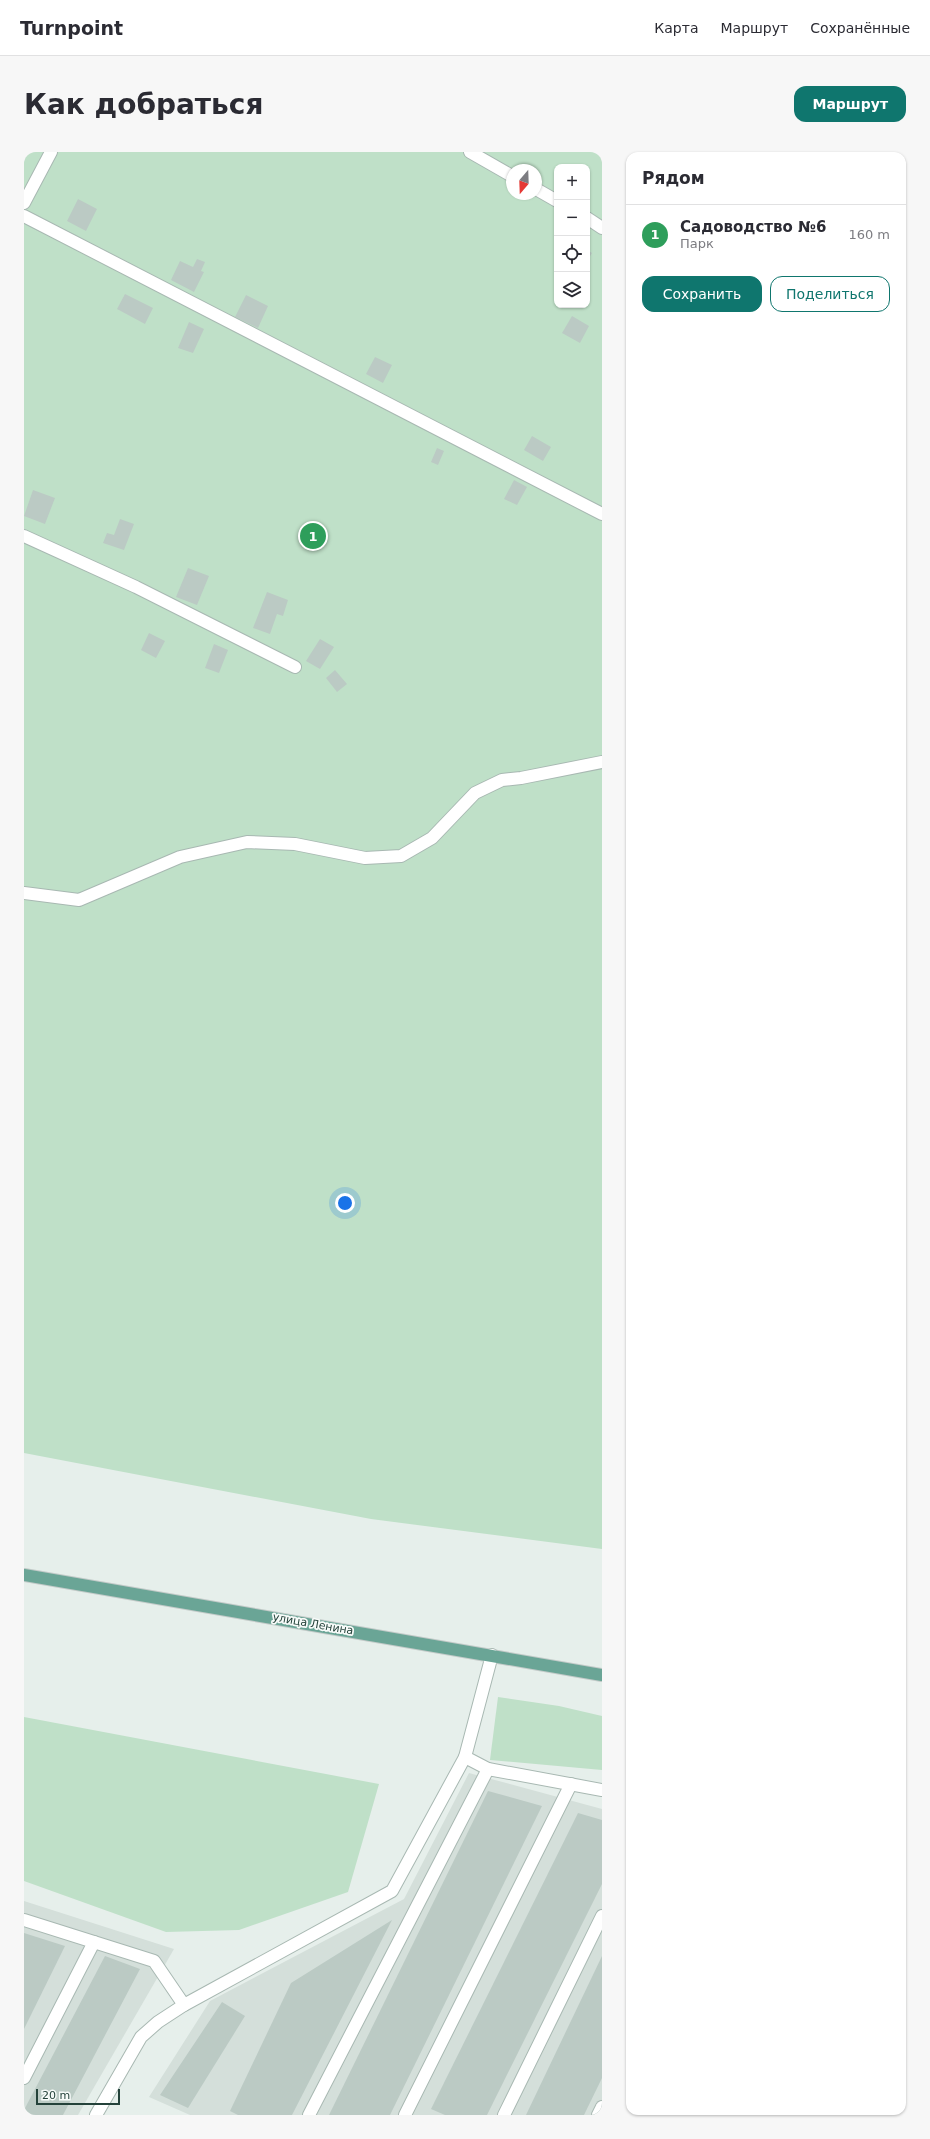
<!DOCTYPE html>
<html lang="ru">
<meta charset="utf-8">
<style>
body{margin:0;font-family:"DejaVu Sans",sans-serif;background:#f7f7f7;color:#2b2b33}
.controls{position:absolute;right:12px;top:12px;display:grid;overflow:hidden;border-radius:8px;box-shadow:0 1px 3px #0004}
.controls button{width:36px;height:36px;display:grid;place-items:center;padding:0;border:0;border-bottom:1px solid #e1e1e2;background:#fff;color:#2b2b33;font:20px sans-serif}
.compass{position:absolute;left:482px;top:12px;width:36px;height:36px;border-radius:50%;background:#fff;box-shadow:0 1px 3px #0004;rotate:199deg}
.scale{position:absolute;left:12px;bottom:10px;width:84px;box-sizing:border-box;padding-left:4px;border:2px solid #24423a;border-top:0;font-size:11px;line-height:14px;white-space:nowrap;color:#24423a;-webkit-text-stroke:3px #f7fbf9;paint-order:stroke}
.you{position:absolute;left:321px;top:1051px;width:14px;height:14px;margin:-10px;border:3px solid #fff;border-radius:50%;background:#1a73e8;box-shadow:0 0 0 6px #1a73e833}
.badge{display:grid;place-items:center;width:26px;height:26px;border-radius:50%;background:#0f766e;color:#fff;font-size:13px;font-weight:700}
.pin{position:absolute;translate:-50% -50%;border:2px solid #fff;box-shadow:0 1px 4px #0006}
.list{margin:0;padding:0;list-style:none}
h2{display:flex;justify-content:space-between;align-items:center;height:52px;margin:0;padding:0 16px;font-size:17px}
h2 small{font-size:13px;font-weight:400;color:#7c7c81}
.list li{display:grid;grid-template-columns:26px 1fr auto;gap:12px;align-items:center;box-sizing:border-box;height:60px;padding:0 16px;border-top:1px solid #e1e1e2}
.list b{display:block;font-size:15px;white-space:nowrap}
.list p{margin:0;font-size:13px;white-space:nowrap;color:#7c7c81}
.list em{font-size:13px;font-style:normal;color:#7c7c81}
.actions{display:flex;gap:8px;padding:12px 16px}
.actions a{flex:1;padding:9px 0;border:1px solid #0f766e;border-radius:12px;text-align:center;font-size:14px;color:#0f766e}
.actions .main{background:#0f766e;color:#fff}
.icon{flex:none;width:22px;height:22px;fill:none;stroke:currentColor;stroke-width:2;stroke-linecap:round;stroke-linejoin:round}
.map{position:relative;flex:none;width:578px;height:1963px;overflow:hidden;border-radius:12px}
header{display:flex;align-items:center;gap:24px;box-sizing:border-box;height:56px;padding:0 20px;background:#fff;border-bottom:1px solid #e1e1e2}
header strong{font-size:19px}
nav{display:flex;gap:22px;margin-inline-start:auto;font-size:14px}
.intro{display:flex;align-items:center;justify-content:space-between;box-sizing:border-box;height:96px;padding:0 24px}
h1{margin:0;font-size:28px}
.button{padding:10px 18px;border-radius:12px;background:#0f766e;color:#fff;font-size:14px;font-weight:700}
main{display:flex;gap:24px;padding:0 24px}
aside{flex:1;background:#fff;border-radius:12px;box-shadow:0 1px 3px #0004}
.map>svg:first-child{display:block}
.built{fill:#d4dfda}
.green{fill:#bfe0c8;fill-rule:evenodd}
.building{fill:#bbcac4}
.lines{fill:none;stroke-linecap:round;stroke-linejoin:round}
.lane-casing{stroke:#a8b8b2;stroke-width:14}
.primary-casing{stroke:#c2cac8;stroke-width:14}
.lane{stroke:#fff;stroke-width:12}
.primary{stroke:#6aa596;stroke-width:12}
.labels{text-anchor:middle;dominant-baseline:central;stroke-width:3.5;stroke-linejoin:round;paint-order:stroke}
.street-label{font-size:11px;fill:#24423a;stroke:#f7fbf9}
</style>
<header>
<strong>Turnpoint</strong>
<nav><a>Карта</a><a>Маршрут</a><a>Сохранённые</a></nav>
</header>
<div class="intro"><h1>Как добраться</h1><a class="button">Маршрут</a></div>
<main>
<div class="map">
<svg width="578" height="1963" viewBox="0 0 578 1963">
<rect width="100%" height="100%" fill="#e6efeb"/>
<!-- built -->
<g class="built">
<polygon points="445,1621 578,1657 578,1963 166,1963 125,1945 186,1849 380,1747"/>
<polygon points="0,1749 150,1797 54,1963 0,1963"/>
</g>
<!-- green -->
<g class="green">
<path d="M0 0H578V1397L347 1367 0 1301ZM533 15H563V153H533ZM488 18H512V42H488Z"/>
<polygon points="474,1545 535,1554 578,1564 578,1618 466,1608"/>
<polygon points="0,1565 355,1632 324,1740 215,1778 142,1780 0,1729"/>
</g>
<!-- building -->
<g class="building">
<polygon points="54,47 73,57 62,79 43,69"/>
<polygon points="563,98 568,101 563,109"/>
<polygon points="173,107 181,110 177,119 180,120 170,140 147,128 156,109 169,115"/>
<polygon points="101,142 129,156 121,172 93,157"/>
<polygon points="222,143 244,154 234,176 211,165"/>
<polygon points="548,164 565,174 556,191 538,181"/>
<polygon points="165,170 180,177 169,201 154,196"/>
<polygon points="351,205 368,213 359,231 342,222"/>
<polygon points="508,284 527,295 519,309 500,298"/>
<polygon points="413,296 420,299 414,313 407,310"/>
<polygon points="490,328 503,335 493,353 480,347"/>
<polygon points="9,338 31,346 21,372 0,364"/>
<polygon points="96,367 110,372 100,398 79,391 83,381 90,383"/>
<polygon points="164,416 185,424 173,453 152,445"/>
<polygon points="243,440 264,448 259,464 253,462 246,482 229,476"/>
<polygon points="125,481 141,489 132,506 117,498"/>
<polygon points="296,487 310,495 296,517 282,509"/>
<polygon points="190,492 204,498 195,521 181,516"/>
<polygon points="311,518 323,532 313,540 302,526"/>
<polygon points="464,1639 518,1654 366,1963 305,1963"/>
<polygon points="554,1661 578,1668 578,1732 463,1963 421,1963 407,1957"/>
<polygon points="368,1768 268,1963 214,1963 206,1959 267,1831"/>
<polygon points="0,1781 41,1794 0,1877"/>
<polygon points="81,1804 116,1817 39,1963 0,1963 0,1958"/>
<polygon points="578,1804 578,1926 560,1963 502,1963"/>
<polygon points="198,1850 221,1864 164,1956 136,1943"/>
</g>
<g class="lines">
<defs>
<g id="lane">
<polyline points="446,0 488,24"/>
<polyline points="512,37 533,49"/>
<polyline points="0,51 27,0"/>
<polyline points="0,64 578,362"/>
<polyline points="563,66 578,76"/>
<polyline points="0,384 112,435 271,515"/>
<polyline points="0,741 55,748 156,705 223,690 271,692 341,706 377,704 408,686 451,641 478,628 497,626 578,610"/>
<polyline points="468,1503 441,1605 464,1617 578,1638"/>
<polyline points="0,1768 130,1809 160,1853"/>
<polyline points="0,1926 70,1790"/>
<polyline points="72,1963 117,1885 134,1870 160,1853 368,1739 441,1605"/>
<polyline points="285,1963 464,1617"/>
<polyline points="381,1963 547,1632"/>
<polyline points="480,1963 578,1764"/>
<polyline points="574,1963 578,1955"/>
</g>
<polyline id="primary" points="0,1423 578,1523"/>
</defs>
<!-- lane casing -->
<use href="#lane" class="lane-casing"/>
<!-- primary casing -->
<use href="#primary" class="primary-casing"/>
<!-- lane -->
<use href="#lane" class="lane"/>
<!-- primary -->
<use href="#primary" class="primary"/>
</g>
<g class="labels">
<!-- street labels -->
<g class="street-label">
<text transform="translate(289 1472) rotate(10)">улица Ленина</text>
</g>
</g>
</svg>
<div class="controls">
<button>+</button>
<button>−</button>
<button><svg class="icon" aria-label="locate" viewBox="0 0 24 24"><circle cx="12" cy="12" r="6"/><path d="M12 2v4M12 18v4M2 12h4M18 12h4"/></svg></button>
<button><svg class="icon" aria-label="layers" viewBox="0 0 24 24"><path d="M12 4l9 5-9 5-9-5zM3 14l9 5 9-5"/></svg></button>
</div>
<svg class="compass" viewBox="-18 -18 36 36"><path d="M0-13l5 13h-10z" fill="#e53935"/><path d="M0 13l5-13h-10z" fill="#7c7c81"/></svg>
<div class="scale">20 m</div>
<div class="you"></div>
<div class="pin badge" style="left:289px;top:384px;background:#2e9e5b">1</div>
</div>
<aside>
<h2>Рядом<small></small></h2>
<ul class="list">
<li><span class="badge" style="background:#2e9e5b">1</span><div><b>Садоводство №6</b><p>Парк</p></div><em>160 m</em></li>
</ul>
<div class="actions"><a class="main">Сохранить</a><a>Поделиться</a></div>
</aside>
</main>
